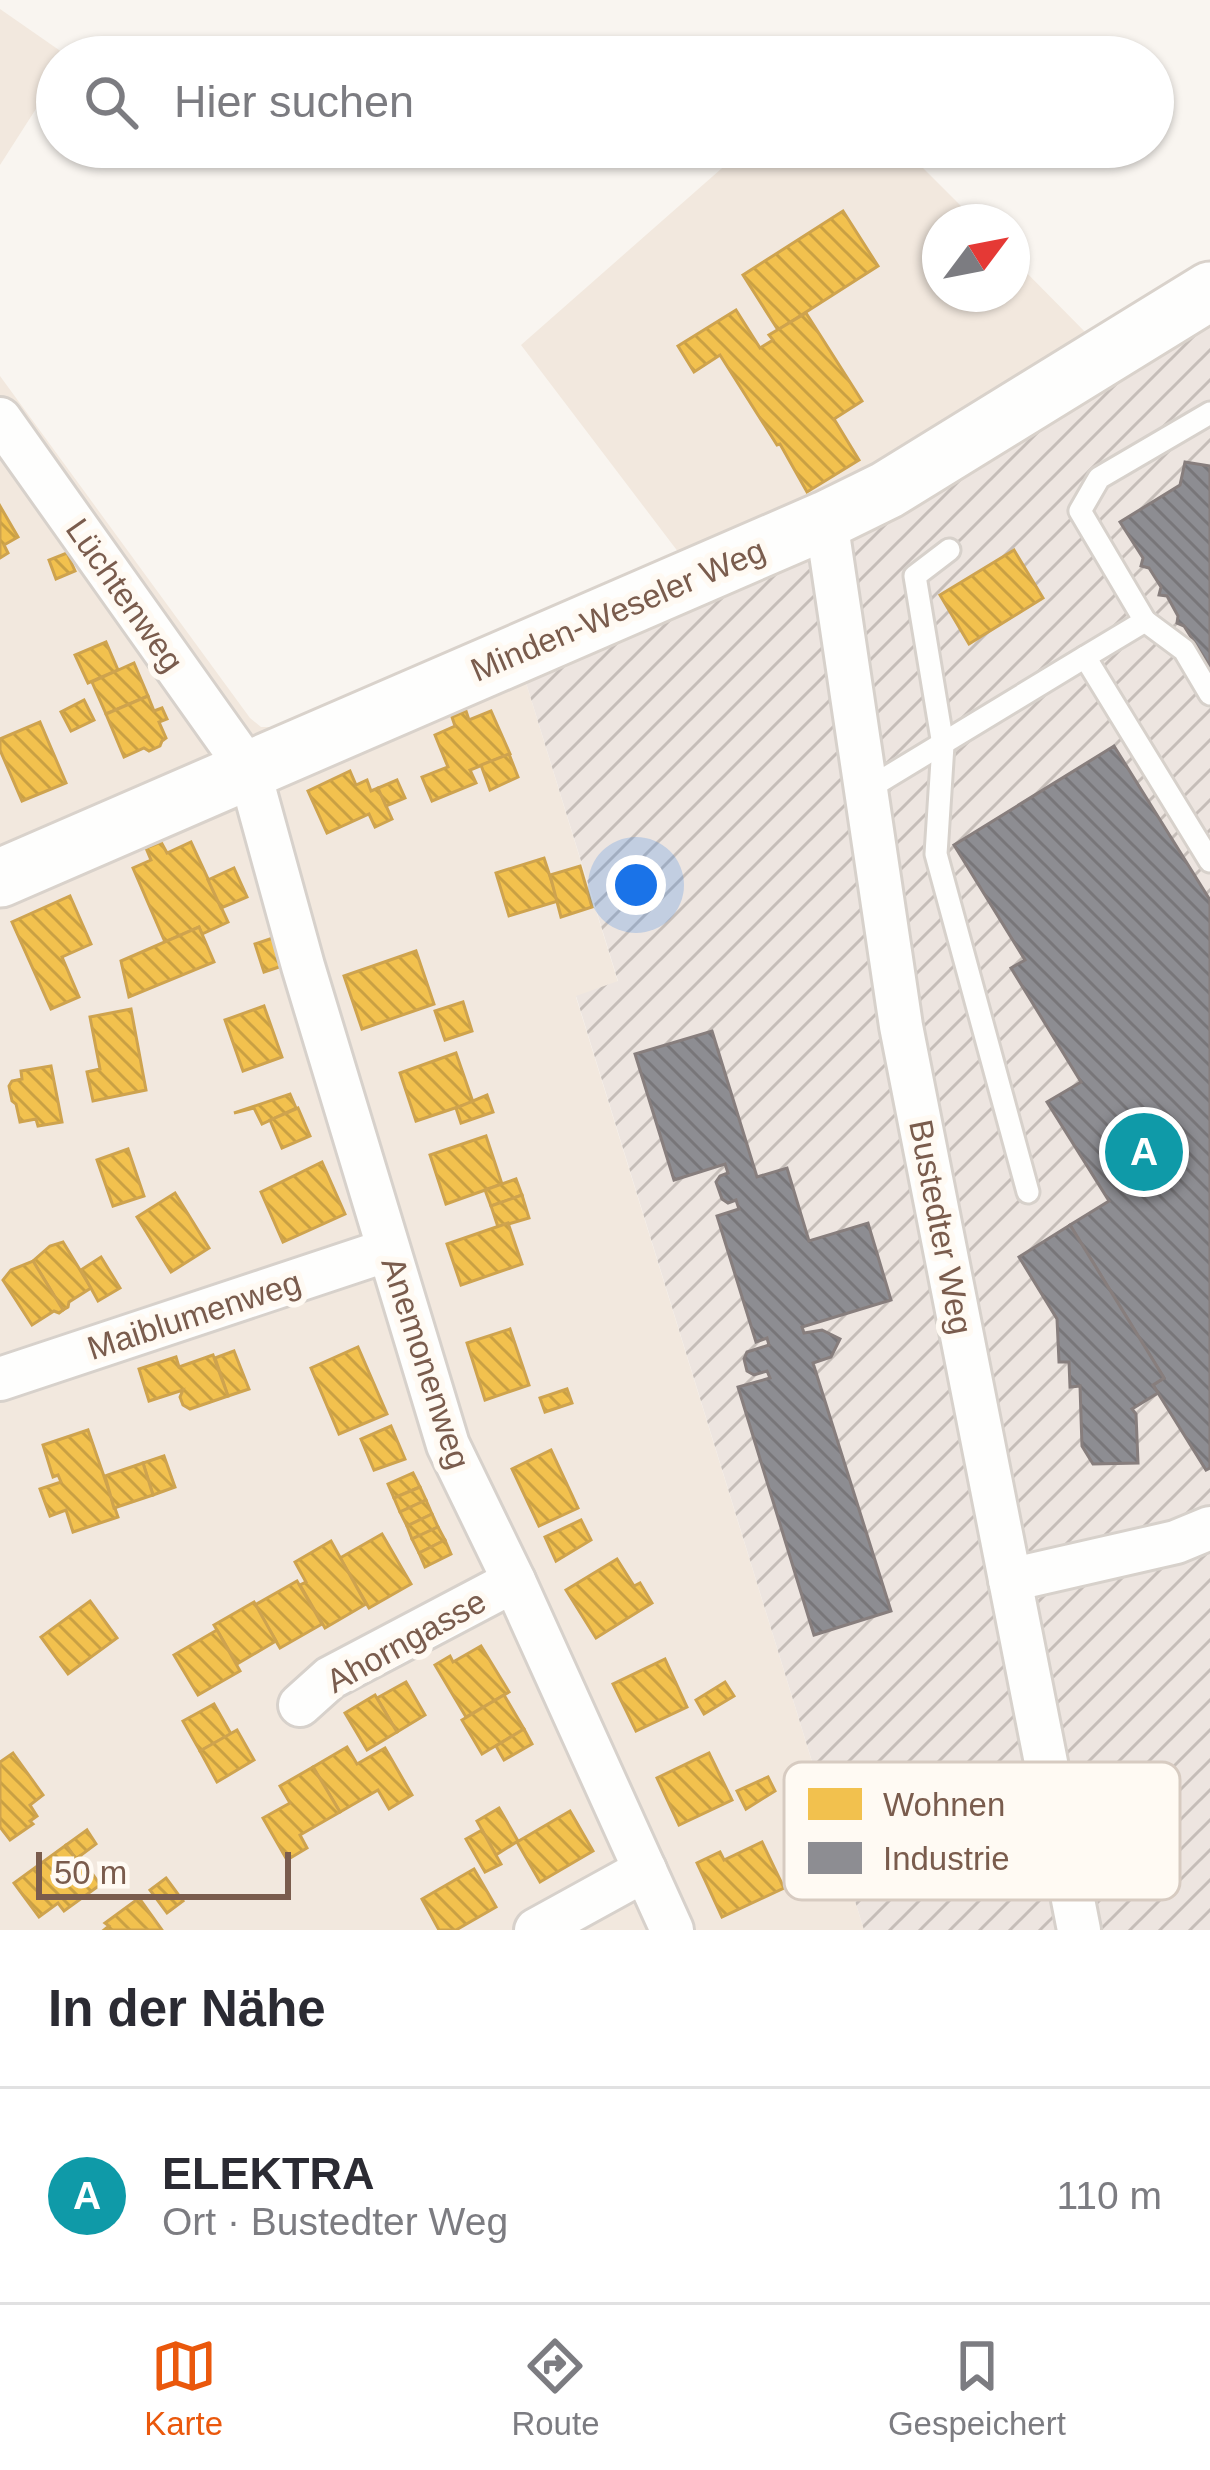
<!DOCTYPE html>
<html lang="de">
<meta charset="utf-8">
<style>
body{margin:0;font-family:Helvetica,sans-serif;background:#f2f2f3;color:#2b2b33}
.compass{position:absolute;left:922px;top:204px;width:108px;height:108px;border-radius:50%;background:#fff;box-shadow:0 3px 9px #0004;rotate:58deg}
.scale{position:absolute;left:36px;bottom:30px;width:255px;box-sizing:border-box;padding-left:12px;border:6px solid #7a5c4d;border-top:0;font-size:33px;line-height:42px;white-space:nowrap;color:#7a5c4d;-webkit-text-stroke:9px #fffaf3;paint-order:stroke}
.you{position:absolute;left:636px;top:885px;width:42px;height:42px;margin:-30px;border:9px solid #fff;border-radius:50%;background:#1a73e8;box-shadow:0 0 0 18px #1a73e833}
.badge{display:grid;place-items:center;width:78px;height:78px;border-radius:50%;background:#ea580c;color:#fff;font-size:39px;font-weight:700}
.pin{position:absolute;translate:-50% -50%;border:6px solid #fff;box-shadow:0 3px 12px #0006}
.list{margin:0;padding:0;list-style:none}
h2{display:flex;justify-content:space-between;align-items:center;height:156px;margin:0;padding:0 48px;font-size:51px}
h2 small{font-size:39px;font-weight:400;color:#7c7c81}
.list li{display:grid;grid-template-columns:78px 1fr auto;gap:36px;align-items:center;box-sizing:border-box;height:216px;padding:0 48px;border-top:3px solid #e1e1e2}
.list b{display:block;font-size:45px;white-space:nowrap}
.list p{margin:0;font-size:39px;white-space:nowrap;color:#7c7c81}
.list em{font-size:39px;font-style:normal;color:#7c7c81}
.icon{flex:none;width:66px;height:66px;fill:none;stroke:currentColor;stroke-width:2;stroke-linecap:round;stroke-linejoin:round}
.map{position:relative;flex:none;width:1210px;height:1930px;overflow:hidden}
.search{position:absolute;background:#fff;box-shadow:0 3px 9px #0004;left:36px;right:36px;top:36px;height:132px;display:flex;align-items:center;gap:30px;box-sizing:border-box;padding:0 42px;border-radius:66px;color:#7c7c81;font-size:45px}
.sheet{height:372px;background:#fff}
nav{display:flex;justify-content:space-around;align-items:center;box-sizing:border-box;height:168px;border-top:3px solid #e1e1e2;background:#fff;font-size:33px;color:#7c7c81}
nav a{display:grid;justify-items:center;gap:6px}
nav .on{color:#ea580c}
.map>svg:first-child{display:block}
.residential{fill:#f2e8de}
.industrial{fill:url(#industrial-furrows)}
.homes{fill:url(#homes-back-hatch);stroke:#cea34e;stroke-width:3}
.industry{fill:url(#industry-back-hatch);stroke:#877e7d;stroke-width:3}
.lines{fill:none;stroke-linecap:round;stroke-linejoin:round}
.lane-casing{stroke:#d7d1cb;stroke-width:27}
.street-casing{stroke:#d7d1cb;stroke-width:48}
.secondary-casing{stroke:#d9d2cb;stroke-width:63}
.lane{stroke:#fefefd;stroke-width:21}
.street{stroke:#fefefd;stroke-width:42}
.secondary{stroke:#fefefd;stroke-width:57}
.labels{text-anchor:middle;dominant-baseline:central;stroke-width:12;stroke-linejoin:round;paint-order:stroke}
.street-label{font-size:33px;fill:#7a5c4d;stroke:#fffaf3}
.key{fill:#fffaf3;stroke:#d7cbc1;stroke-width:3}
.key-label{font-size:33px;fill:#7a5c4d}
</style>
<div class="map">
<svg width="1210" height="1930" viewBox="0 0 1210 1930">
<defs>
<pattern id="industrial-furrows" width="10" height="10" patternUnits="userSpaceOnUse" patternTransform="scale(3)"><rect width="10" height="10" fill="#ede5e0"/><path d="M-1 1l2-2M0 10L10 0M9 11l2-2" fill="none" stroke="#c5bdb8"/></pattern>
<pattern id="homes-back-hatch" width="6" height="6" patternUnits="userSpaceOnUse" patternTransform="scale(3)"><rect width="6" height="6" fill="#f2c14e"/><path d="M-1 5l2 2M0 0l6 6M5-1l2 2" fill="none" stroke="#c9a043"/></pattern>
<pattern id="industry-back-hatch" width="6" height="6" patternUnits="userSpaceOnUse" patternTransform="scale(3)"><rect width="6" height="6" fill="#8d8d92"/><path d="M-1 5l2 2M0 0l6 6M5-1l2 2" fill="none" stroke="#787679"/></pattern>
</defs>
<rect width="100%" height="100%" fill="#f9f5f0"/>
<!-- residential -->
<g class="residential">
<polygon points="0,9 69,57 57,57 57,76 0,165"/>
<polygon points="746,147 902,147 977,222 940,222 940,294 1012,294 1012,258 1092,339 936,436 682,557 521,345"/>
<polygon points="0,376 250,718 261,727 279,727 523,673 618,982 576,997 864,1930 0,1930"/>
</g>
<!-- industrial -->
<polygon class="industrial" points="1210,319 1210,1930 864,1930 576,996 618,981 523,673"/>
<!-- homes -->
<g class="homes">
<polygon points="843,211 878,266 778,330 743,275"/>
<polygon points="736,310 760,348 773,340 769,335 806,313 862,401 834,419 859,460 807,492 780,444 777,445 720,355 694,372 678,346"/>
<polygon points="0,506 18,537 4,545 8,553 0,558"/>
<polygon points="1014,550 1043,598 969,644 940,595"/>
<polygon points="67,553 75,571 56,579 49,560"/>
<polygon points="106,642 118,670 88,683 75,655"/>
<polygon points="134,663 148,696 106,714 92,682"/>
<polygon points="148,696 154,711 162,708 167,719 159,722 166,738 162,741 160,746 149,751 144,748 124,757 106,714"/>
<polygon points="84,700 94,720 71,731 61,712"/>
<polygon points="466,711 469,720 491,711 510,754 470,770 476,783 432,801 422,777 448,767 435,735 455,726 452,717"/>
<polygon points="40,722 66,783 22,801 0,750 0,739"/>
<polygon points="509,754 518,777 490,790 481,765"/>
<polygon points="350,771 356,785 367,780 371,791 378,788 392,819 375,827 369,814 327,833 308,791"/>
<polygon points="397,780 405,798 386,806 378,788"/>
<polygon points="161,842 167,853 191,842 228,922 202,934 199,927 165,942 133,868 151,860 146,848"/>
<polygon points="544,858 558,901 509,916 496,873"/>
<polygon points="580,866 592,907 561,917 550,875"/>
<polygon points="234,868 247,897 221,908 208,880"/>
<polygon points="70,896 91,944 62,957 79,997 51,1009 12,922"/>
<polygon points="199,927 214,962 129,997 121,961"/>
<polygon points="273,938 282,966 264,972 255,944"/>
<polygon points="416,951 434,1004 362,1029 344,976"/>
<polygon points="463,1002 472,1031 445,1040 435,1011"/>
<polygon points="264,1006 282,1057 243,1071 225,1020"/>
<polygon points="131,1009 146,1090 93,1101 87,1072 100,1069 90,1017"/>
<polygon points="456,1053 473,1102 416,1121 400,1073"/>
<polygon points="51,1066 62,1122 38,1126 36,1119 20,1122 16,1104 12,1101 9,1086 12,1081 22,1079 21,1071"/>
<polygon points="290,1094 296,1108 262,1124 254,1108 234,1113"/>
<polygon points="487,1095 493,1112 461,1123 456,1108"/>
<polygon points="298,1108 310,1136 282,1148 270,1120"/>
<polygon points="486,1136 502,1184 446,1204 430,1155"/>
<polygon points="128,1149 144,1196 113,1206 97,1160"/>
<polygon points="322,1162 345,1214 283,1242 261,1192"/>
<polygon points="516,1179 522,1195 491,1206 485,1190"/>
<polygon points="175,1193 209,1248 171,1272 137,1217"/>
<polygon points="522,1195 529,1218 498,1227 491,1206"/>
<polygon points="508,1223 522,1264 461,1285 447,1244"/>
<polygon points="63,1242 91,1288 69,1302 68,1307 63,1310 33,1261 50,1246"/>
<polygon points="101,1257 120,1288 98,1301 81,1270"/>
<polygon points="33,1261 63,1310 59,1313 54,1311 32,1325 3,1280 11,1270"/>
<polygon points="510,1329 529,1385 485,1400 467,1343"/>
<polygon points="358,1347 387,1414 339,1434 311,1368"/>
<polygon points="234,1351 249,1389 228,1396 215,1358"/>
<polygon points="213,1355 228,1396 190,1409 183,1405 180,1397 183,1390 149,1401 139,1369 176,1357 179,1367"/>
<polygon points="567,1389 572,1403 545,1412 540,1398"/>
<polygon points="391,1426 405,1459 374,1470 361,1439"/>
<polygon points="88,1430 118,1517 73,1532 66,1510 50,1516 40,1489 61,1482 58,1475 53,1477 43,1445"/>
<polygon points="551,1450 578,1508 539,1526 512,1469"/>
<polygon points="164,1456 175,1487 153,1495 143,1463"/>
<polygon points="143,1463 153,1495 114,1508 105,1476"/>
<polygon points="413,1473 420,1487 394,1498 388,1484"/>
<polygon points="420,1487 426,1500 400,1512 394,1498"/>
<polygon points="426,1500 432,1514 407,1526 400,1512"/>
<polygon points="432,1514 438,1527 412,1539 407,1526"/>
<polygon points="581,1520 591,1540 556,1561 545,1537"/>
<polygon points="438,1527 445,1540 419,1553 412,1539"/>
<polygon points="382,1534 411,1584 369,1608 340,1558"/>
<polygon points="445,1540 451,1554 425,1567 419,1553"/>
<polygon points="331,1541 366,1604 325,1628 300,1585 306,1582 295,1562"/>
<polygon points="617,1559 634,1586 640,1583 652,1603 596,1638 566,1590"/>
<polygon points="297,1581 322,1624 280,1648 255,1605"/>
<polygon points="90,1601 117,1638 68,1674 41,1637"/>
<polygon points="254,1602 276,1641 237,1664 214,1625"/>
<polygon points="217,1630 240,1671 198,1695 174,1655"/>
<polygon points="481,1646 509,1692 466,1717 435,1665 450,1656 453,1662"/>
<polygon points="665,1659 687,1707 636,1731 613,1684"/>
<polygon points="406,1682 425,1715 397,1732 377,1698"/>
<polygon points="725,1682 734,1696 704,1714 696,1700"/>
<polygon points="375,1695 397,1732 367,1750 345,1713"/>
<polygon points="504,1695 524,1729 482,1754 462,1720"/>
<polygon points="214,1704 231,1734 200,1751 183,1721"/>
<polygon points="524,1729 532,1744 504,1760 496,1746"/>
<polygon points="237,1730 254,1760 217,1782 200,1751"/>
<polygon points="347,1747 357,1764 385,1748 412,1795 389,1809 378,1790 340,1812 313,1767"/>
<polygon points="13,1753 43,1795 30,1805 37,1816 30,1821 33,1824 10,1840 0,1827 0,1762"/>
<polygon points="709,1753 732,1800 679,1825 657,1778"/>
<polygon points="313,1767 340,1812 300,1835 307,1848 287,1860 263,1818 290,1803 280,1786"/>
<polygon points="768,1777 775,1791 746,1809 737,1791"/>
<polygon points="499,1808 518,1841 496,1855 477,1821"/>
<polygon points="570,1811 593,1851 540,1882 517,1842"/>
<polygon points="87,1830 96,1844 76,1859 66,1845"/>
<polygon points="482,1830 501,1864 485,1872 466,1839"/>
<polygon points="762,1842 784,1888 722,1917 697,1863 720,1852 724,1860"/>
<polygon points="66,1845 76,1859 80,1856 100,1885 64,1911 58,1903 39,1917 14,1883"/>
<polygon points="474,1869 496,1907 456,1930 439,1930 422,1899"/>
<polygon points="166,1878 183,1901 167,1913 150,1890"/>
<polygon points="139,1898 162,1930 104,1930 109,1926 105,1923"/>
</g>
<!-- industry -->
<g class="industry">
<polygon points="1185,462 1210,466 1210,667 1184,626 1177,623 1178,616 1167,596 1159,595 1161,587 1149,568 1141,566 1143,558 1120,522 1180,485"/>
<polygon points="1114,746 1210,900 1210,1468 1206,1470 1153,1385 1164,1378 1070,1225 1109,1201 1047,1102 1081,1082 1011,968 1025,960 954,845"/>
<polygon points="712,1031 757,1177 787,1168 809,1241 868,1223 891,1300 802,1327 804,1333 822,1330 840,1339 831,1357 813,1363 891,1611 814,1635 738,1387 770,1378 767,1371 754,1375 747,1371 744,1359 747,1352 769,1345 767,1338 756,1342 717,1216 739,1209 736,1200 728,1203 722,1199 716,1182 720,1176 728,1173 725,1164 674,1180 635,1054"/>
<polygon points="1070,1225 1164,1378 1153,1385 1158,1393 1132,1409 1136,1414 1138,1463 1093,1464 1082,1446 1080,1386 1070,1387 1069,1362 1059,1362 1057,1319 1019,1257"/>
</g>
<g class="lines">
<defs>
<g id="lane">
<polyline points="949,550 915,576 943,745 936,854 1028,1192"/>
<polyline points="1145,621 1184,650 1210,694"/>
<polyline points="1085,657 1145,621 1080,511 1099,478 1210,413"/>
<polyline points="866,790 1085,657 1210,861"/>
</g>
<g id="street">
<polyline points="0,419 249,770 303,966 448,1445 514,1581 672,1930"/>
<polyline points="826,520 901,1026 1079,1930"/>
<polyline points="0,1379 388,1250"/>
<polyline points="1010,1580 1176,1542 1210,1528"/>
<polyline points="300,1705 330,1678 514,1581"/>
<polyline points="536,1930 645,1870"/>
</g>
<polyline id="secondary" points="0,878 826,520 887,490 1210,291"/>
</defs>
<!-- lane casing -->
<use href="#lane" class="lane-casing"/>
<!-- street casing -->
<use href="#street" class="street-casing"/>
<!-- secondary casing -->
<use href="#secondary" class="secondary-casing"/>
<!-- lane -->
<use href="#lane" class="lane"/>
<!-- street -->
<use href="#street" class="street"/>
<!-- secondary -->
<use href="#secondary" class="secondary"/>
</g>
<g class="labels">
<!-- street labels -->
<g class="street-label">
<text transform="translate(125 595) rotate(55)">Lüchtenweg</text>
<text transform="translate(618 610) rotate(-23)">Minden-Weseler Weg</text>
<text transform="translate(941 1227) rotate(79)">Bustedter Weg</text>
<text transform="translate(194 1315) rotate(-18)">Maiblumenweg</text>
<text transform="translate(426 1363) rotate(72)">Anemonenweg</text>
<text transform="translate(406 1641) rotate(-29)">Ahorngasse</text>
</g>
</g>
<!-- legend -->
<rect x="784" y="1762" width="396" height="138" rx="18" class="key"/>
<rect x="808" y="1788" width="54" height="32" fill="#f2c14e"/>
<rect x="808" y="1842" width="54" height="32" fill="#8d8d92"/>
<g class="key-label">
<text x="883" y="1816">Wohnen</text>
<text x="883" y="1870">Industrie</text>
</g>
</svg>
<svg class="compass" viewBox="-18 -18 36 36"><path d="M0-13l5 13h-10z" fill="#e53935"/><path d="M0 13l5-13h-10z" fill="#7c7c81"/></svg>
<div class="scale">50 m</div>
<div class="you"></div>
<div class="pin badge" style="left:1144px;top:1152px;background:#0f9aa8">A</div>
<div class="search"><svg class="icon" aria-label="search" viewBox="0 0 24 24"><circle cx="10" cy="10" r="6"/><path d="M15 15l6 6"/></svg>Hier suchen</div>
</div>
<section class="sheet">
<h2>In der Nähe<small></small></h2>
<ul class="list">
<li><span class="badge" style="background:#0f9aa8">A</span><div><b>ELEKTRA</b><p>Ort · Bustedter Weg</p></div><em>110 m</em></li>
</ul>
</section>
<nav>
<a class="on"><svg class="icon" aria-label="map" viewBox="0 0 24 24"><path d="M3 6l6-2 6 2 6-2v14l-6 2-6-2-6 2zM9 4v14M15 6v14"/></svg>Karte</a>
<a><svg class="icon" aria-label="directions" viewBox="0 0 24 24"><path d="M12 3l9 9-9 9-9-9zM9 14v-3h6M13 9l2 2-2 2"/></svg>Route</a>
<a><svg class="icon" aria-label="saved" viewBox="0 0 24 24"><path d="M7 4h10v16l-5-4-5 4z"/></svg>Gespeichert</a>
</nav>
